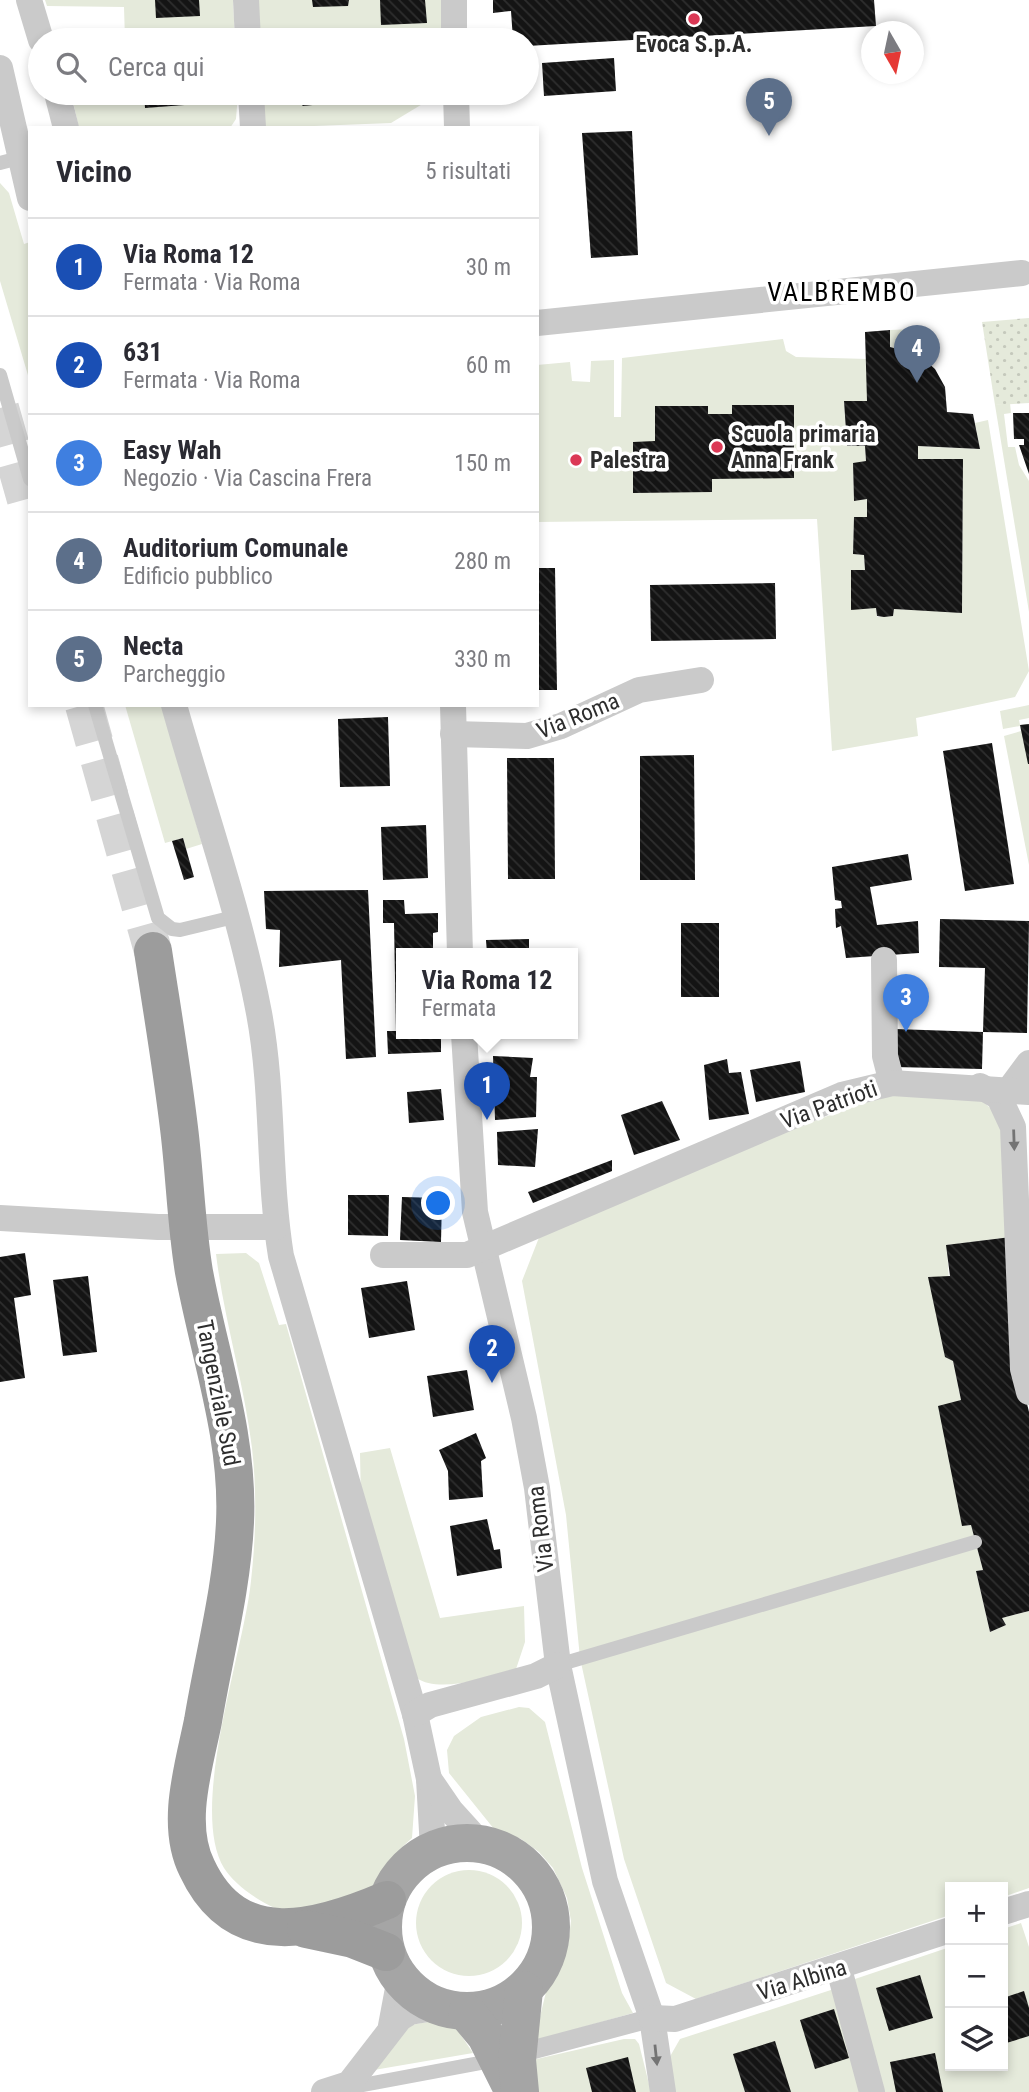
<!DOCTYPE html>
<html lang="it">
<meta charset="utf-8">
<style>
body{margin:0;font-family:"Roboto Condensed",sans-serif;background:#f7f7f7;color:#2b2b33}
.controls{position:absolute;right:21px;bottom:21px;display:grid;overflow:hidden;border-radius:0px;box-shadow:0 4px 10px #0003}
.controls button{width:63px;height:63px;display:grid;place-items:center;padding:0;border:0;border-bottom:2px solid #e1e1e2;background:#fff;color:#2b2b33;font:35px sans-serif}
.compass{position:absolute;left:861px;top:21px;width:63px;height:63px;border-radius:50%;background:#fff;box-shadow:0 4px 10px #0003;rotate:171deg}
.you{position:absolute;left:439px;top:1204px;width:24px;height:24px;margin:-18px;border:5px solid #fff;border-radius:50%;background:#1a73e8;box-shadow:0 0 0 10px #1a73e833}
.badge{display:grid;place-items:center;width:46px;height:46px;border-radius:50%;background:#db3855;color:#fff;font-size:23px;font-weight:700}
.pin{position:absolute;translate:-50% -58px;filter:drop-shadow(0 2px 4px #0008)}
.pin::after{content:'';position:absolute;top:37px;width:24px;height:21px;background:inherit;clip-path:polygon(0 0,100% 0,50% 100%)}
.popup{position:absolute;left:396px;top:948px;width:182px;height:91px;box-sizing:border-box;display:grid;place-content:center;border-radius:0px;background:#fff;filter:drop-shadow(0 2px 5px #0005);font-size:23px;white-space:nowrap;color:#7c7c81}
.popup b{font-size:26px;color:#2b2b33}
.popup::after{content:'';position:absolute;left:50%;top:100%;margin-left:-14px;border:14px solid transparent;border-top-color:#fff}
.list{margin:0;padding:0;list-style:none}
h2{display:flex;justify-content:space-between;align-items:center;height:91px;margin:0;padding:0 28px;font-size:30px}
h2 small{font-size:23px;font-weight:400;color:#7c7c81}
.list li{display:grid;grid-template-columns:46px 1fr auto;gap:21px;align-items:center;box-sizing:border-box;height:98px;padding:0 28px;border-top:2px solid #e1e1e2}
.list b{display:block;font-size:26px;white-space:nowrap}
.list p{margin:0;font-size:23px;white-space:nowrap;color:#7c7c81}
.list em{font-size:23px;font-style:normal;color:#7c7c81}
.icon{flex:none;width:38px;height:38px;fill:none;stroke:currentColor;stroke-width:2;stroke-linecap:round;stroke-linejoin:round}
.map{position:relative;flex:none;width:1029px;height:2092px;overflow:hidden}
.search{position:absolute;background:#fff;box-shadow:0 4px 10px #0003;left:28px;top:28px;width:511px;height:77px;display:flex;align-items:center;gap:18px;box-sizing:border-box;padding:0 24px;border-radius:38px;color:#7c7c81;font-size:26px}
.panel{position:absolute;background:#fff;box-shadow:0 4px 10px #0003;left:28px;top:126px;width:511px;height:581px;border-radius:0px}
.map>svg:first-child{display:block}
.green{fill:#e5eadb}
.park{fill:url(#park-dots)}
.building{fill:url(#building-back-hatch)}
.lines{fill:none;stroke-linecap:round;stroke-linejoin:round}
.trunk-tunnel{stroke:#d5d5d5;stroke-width:38;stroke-dasharray:38 19;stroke-linecap:butt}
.service{stroke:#cacaca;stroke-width:14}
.pedestrian{stroke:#cacaca;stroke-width:19}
.minor{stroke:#cacaca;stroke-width:26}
.primary{stroke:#a5a5a5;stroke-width:38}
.trunk{stroke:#9c9c9c;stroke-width:38}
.oneway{fill:#747474}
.poi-dot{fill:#db3855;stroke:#fff;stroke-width:2.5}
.labels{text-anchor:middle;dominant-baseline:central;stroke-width:7;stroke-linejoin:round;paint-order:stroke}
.poi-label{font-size:23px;font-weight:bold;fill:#2d2d2d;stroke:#fff;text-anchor:start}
.street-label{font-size:23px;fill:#2d2d2d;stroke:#fff}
.quarter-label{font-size:26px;letter-spacing:2px;fill:#000;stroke:#fff}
</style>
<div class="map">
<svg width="1029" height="2092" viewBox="0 0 1029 2092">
<defs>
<pattern id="park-dots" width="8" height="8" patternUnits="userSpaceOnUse" patternTransform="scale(1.75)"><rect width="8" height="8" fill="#e5eadb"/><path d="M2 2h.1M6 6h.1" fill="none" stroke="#c5c9bc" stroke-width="1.8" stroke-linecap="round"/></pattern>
<pattern id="building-back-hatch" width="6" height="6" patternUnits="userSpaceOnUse" patternTransform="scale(1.75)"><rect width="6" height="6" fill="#141414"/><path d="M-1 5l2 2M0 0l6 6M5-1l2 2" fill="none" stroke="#2e2e2e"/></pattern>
</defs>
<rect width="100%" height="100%" fill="#fff"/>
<!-- green -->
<g class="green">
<polygon points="45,0 233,0 235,40 125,40 124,7 47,6"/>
<polygon points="257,0 444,0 445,40 259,40"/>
<polygon points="71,93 238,93 236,119 230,128 79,128"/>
<polygon points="261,93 428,93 429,100 391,123 263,128"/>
<polygon points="0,183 9,193 24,244 30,242 30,382 0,281"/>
<polygon points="913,329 910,351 890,347 890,330"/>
<polygon points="783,339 786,351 796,357 868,359 867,401 844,402 847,446 865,446 866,461 853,464 854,500 867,499 867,517 854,518 853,554 864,555 865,570 851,571 851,609 876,608 877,617 893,616 894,609 962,612 963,459 918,459 918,446 980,449 975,423 988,420 1029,671 1015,697 916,718 918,736 832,751 817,519 537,522 537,365 570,362 572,381 590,382 591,361 614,360 614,417 621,417 622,358"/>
<polygon points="1010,403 1011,413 1004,414 1008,447 1015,447 1019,465 1029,481 1029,612 995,405"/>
<polygon points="125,705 162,705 202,844 186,849 183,838 165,843"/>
<polygon points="1029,705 1029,718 1019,720 1020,725 1029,724 1029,865 1004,736 1021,731 1020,726 1003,729 1000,711"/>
<polygon points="969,1090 1001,1117 1011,1237 947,1245 953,1361 961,1400 962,1526 971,1525 983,1570 976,1571 990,1632 1006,1625 1002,1618 1029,1611 1029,1888 1003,1897 1003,1887 950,1887 950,1915 696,1999 666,1983 624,1859 580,1658 566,1515 522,1281 540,1235 736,1150 887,1094"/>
<path d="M246 1253 259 1263 279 1325 286 1324 404 1739 415 1796 412 1838 400 1849 367 1897C344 1902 317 1913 294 1913 271 1912 235 1886 224 1868 188 1808 244 1651 251 1581 256 1537 257 1492 252 1448 244 1383 224 1320 216 1254Z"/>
<path d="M390 1448 440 1618 524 1606 525 1642 516 1669C492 1677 438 1694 417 1678L361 1503 360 1453Z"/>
<polygon points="519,1707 529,1708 545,1722 582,1868 622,1993 633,2013 534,2041 547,1988 562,1965 568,1945 571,1921 567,1898 553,1868 539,1852 521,1839 494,1829 449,1773 447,1750 454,1736 481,1717"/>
<circle cx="469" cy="1923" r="53"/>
<polygon points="1021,1923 1029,1947 1029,2092 883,2092 852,1980 950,1947 950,2066 1003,2066 1003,1929"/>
<polygon points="834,1989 864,2092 675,2092 668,2060 680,2039"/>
<polygon points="438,2020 454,2025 473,2053 368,2071 411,2025"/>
<polygon points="624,2039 635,2039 639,2044 651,2092 535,2092 528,2061"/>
</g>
<!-- park -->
<polygon class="park" points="1029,318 1029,403 995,405 982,322"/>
<!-- building -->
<g class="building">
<polygon points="155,0 199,0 200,16 156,18"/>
<polygon points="312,0 349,0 348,6 313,7"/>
<polygon points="380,0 425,0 427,23 381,25"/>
<polygon points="493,0 874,0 876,26 527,46 527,40 513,40 511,11 493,13"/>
<polygon points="614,58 616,91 544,96 542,63"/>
<polygon points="144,93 224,93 224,102 145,108"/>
<polygon points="289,93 351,93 351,101 303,106"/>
<polygon points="376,93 428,93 429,100 376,102"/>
<polygon points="632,131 638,255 591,258 582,133"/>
<polygon points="890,330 890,347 918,354 935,369 945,387 947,412 973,414 980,449 918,446 918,459 963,459 962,613 894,609 893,616 884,617 877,616 876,608 851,610 851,570 865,570 864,555 853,554 854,517 867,517 867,499 854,501 853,463 866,461 865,446 847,446 844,401 867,401 865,332"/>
<polygon points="732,405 794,405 794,478 712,479 712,492 633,493 633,442 655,441 655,406 708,406 708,414 732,414"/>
<polygon points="1013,413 1029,413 1029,474 1019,445 1024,445 1024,439 1014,439"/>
<polygon points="537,568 555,568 557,690 537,690"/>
<polygon points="775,583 776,639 651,641 650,585"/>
<polygon points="388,717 390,786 340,787 338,719"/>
<polygon points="1029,724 1029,764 1028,764 1020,725"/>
<polygon points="992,743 1014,884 965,891 943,751"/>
<polygon points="694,755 695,880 640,880 640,756"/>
<polygon points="507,758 554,758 555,879 508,879"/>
<polygon points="426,825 428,878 383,880 381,827"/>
<polygon points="183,838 194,877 184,880 172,841"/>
<polygon points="908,854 912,880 870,887 877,925 918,921 919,953 846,958 841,926 836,928 835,909 842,908 841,901 835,900 832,867"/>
<polygon points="368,890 376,1057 346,1059 341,960 279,967 280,930 266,929 264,891"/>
<polygon points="383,900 404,900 405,914 438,913 438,932 433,933 433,954 401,954 401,1034 441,1034 441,1052 388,1054 387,1031 396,1031 394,923 383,923"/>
<polygon points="940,919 1029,921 1027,1033 983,1032 985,968 939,967"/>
<rect x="681" y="923" width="38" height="74"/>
<polygon points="529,939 529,954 487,954 486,940"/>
<polygon points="895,1029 983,1032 982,1069 894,1067"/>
<polygon points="488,1034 527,1034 527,1037 488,1038"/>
<polygon points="493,1056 533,1058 530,1077 537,1077 536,1117 495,1120"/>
<polygon points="727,1059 729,1073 741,1072 749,1114 709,1120 704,1065"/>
<polygon points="800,1061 805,1092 756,1102 750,1070"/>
<polygon points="441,1089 444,1120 409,1123 407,1092"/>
<polygon points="662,1101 680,1140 634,1155 621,1115"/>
<polygon points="538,1129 535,1167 498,1165 497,1132"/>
<polygon points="612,1160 612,1171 533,1203 528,1192"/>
<polygon points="348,1195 389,1195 388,1236 348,1235"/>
<polygon points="402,1197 442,1198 441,1242 400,1240"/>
<polygon points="1011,1237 1018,1366 1029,1412 1029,1611 1002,1618 1006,1625 990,1632 976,1571 983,1570 971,1525 962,1526 938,1406 961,1400 953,1361 945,1357 928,1277 950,1276 946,1245"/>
<polygon points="25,1253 31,1295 14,1298 25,1378 0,1382 0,1257"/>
<polygon points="88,1276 97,1352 63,1356 53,1280"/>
<polygon points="407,1281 415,1330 369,1338 361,1288"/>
<polygon points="467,1370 474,1410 433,1417 427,1376"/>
<polygon points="476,1433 486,1458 481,1461 483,1497 449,1500 448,1471 439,1450"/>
<polygon points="487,1519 494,1550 500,1549 502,1568 457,1576 450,1526"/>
<polygon points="920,1975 933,2018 889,2031 876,1988"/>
<polygon points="1024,1991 1029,2008 1029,2036 1003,2044 1003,1998"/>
<polygon points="834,2009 849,2058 815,2069 800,2020"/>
<polygon points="775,2041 791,2092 745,2092 733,2054"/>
<polygon points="935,2053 943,2092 896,2092 890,2062"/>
<polygon points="628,2057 636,2092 592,2092 586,2068"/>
</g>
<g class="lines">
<!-- trunk-tunnel -->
<g class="trunk-tunnel">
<polyline points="0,408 30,514"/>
<polyline points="84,705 153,951"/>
</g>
<!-- service -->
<g class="service">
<polyline points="0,163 19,158"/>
<polyline points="0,375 30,479"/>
<polyline points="95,705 158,918 172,929 180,930 234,917"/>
<polyline points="558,1665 975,1542"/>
<polyline points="347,2088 496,2060"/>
</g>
<!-- pedestrian -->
<polyline class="pedestrian" points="532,2050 652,2018"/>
<!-- minor -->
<g class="minor">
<polyline points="29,0 41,40"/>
<polyline points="246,0 248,40"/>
<polyline points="454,0 454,40"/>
<polyline points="0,68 30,198"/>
<polyline points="57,93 66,128"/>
<polyline points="251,93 253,128"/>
<polyline points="456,93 457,128"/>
<polyline points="537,323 1022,273"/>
<path d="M174 705C202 805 240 912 259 1013 274 1093 268 1176 281 1256L415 1714 429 1779 433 1849"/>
<polyline points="453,705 460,954"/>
<polyline points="453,734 527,736 561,726 639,690 701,680"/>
<polyline points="884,960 885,1056 892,1083"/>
<polyline points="464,1034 475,1212 524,1418 537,1488 558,1665 605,1881 652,2018 663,2092"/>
<polyline points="980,1086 999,1097 1013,1127 1023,1369 1029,1392"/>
<polyline points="1009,1090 1029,1063"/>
<polyline points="0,1218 158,1227 276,1227"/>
<polyline points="383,1255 467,1255 842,1095 892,1083 1029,1092"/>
<polyline points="415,1714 430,1705 536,1676 558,1665"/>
<polyline points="429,1779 451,1811 480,1843"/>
<polyline points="1003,1912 1029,1904"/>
<polyline points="839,1969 872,2092"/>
<polyline points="652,2018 675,2019 950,1930"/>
<polyline points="391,2026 400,1978"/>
<polyline points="324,2092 349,2084 400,2018 410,2012 440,2007"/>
</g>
<!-- primary -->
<g class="primary">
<circle cx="467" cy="1927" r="84"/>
<polyline points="467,2013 486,2036 514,2092"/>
<polyline points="520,2092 517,2060 524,1990"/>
</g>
<!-- trunk -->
<g class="trunk">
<path d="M153 951C162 1010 172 1069 179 1128 185 1176 186 1224 194 1272 209 1354 239 1436 235 1522 232 1589 214 1655 203 1721 194 1766 175 1824 197 1868 237 1954 319 1929 387 1900"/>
<polyline points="306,1929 353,1939 386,1952"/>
</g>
</g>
<!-- one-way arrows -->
<defs><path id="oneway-solid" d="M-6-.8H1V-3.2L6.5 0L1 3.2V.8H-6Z" transform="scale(1.75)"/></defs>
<g class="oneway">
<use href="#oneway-solid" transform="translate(1014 1140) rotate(88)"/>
<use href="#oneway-solid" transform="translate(656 2055) rotate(84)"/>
</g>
<!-- markers -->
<g class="poi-dot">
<circle cx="694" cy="19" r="7"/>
<circle cx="717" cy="447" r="7"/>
<circle cx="576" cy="460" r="7"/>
</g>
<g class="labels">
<!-- poi labels -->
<g class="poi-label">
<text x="694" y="44" text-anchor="middle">Evoca S.p.A.</text>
<text x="731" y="434">Scuola primaria<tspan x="731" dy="26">Anna Frank</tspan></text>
<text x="590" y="460">Palestra</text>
</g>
<!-- street labels -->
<g class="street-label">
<text transform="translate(578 716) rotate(-22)">Via Roma</text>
<text transform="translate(829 1105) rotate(-20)">Via Patrioti</text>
<text transform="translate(218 1393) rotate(79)">Tangenziale Sud</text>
<text transform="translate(541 1529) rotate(-97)">Via Roma</text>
<text transform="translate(802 1980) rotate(-17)">Via Albina</text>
</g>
<!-- quarter labels -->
<g class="quarter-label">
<text x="842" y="292">VALBREMBO</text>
</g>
</g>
</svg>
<div class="controls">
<button>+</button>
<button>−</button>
<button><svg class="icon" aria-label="layers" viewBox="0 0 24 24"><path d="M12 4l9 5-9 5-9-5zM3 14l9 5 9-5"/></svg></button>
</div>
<svg class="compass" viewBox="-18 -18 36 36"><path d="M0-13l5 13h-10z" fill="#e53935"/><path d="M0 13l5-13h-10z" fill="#7c7c81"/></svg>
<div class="you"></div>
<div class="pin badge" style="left:487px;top:1120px;background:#1a4fb4">1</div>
<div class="popup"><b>Via Roma 12</b>Fermata</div>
<div class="pin badge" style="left:492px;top:1383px;background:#1a4fb4">2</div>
<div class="pin badge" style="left:906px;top:1032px;background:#3f7fe0">3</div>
<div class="pin badge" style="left:917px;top:383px;background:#5c6f8a">4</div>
<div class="pin badge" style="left:769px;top:136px;background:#5c6f8a">5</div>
<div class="search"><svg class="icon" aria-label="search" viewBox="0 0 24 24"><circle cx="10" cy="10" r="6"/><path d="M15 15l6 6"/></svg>Cerca qui</div>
<section class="panel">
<h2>Vicino<small>5 risultati</small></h2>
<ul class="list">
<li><span class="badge" style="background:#1a4fb4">1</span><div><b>Via Roma 12</b><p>Fermata · Via Roma</p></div><em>30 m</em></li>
<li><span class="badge" style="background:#1a4fb4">2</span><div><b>631</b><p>Fermata · Via Roma</p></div><em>60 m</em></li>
<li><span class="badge" style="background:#3f7fe0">3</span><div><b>Easy Wah</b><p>Negozio · Via Cascina Frera</p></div><em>150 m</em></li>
<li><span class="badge" style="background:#5c6f8a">4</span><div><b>Auditorium Comunale</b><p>Edificio pubblico</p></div><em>280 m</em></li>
<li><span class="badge" style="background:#5c6f8a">5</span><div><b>Necta</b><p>Parcheggio</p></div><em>330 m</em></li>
</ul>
</section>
</div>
